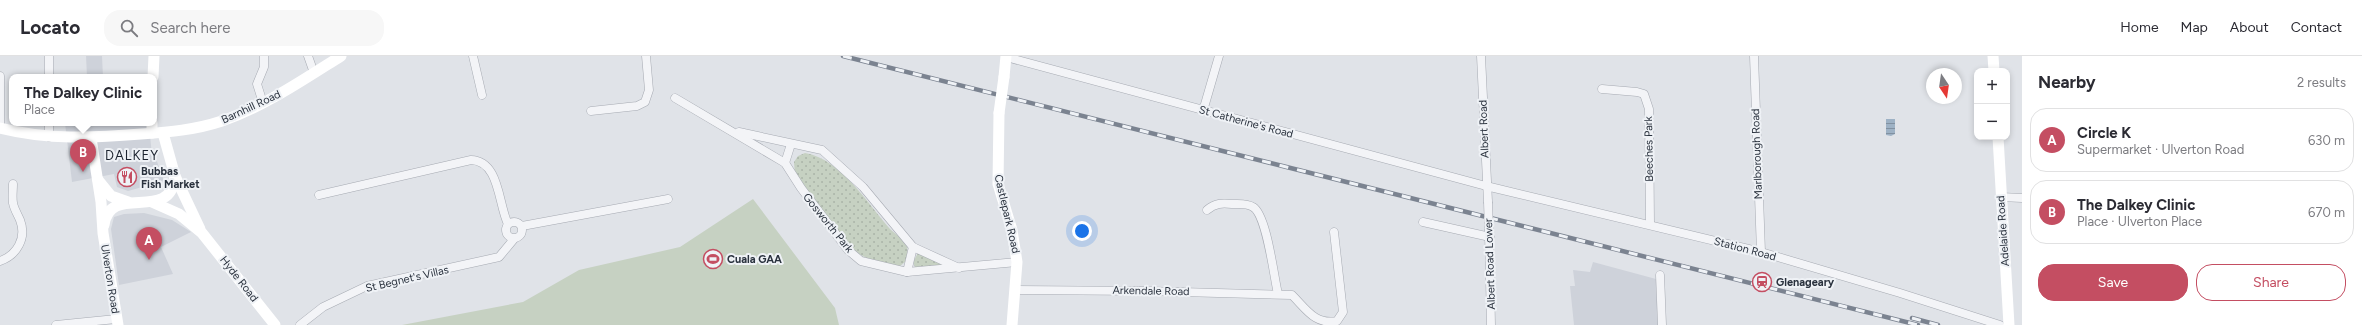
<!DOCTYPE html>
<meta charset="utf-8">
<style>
body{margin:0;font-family:Figtree,sans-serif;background:#f7f7f7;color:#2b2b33}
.controls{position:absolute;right:12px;top:12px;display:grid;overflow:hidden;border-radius:8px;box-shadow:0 2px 6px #0003}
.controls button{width:36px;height:36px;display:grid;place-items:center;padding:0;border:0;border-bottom:1px solid #e1e1e2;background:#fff;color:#2b2b33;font:20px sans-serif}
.compass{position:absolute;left:1926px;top:12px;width:36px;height:36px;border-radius:50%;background:#fff;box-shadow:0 2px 6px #0003;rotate:167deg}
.you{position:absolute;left:1082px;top:175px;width:14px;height:14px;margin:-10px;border:3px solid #fff;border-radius:50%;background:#1a73e8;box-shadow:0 0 0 6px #1a73e833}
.badge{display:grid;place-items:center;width:26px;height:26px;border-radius:50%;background:#c44e62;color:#fff;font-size:13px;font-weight:700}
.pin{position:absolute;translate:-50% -33px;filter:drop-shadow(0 1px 2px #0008)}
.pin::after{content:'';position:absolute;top:21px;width:14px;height:12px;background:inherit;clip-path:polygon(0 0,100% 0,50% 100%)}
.popup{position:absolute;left:9px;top:18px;width:148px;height:52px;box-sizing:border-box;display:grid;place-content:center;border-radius:8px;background:#fff;filter:drop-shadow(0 1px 3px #0005);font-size:13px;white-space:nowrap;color:#7c7c81}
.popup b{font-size:15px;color:#2b2b33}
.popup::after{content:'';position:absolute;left:50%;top:100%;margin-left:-8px;border:8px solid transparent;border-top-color:#fff}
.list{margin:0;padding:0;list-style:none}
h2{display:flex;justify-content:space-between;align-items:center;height:52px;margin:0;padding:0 16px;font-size:17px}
h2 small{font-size:13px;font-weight:400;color:#7c7c81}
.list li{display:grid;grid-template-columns:26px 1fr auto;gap:12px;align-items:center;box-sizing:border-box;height:64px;margin:0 8px 8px;padding:0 8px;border:1px solid #e1e1e2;border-radius:16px}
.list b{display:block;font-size:15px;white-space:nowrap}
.list p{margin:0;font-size:13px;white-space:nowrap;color:#7c7c81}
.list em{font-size:13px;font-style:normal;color:#7c7c81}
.actions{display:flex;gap:8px;padding:12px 16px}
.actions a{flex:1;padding:9px 0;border:1px solid #c44e62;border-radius:16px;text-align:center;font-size:14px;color:#c44e62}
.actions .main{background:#c44e62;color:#fff}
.icon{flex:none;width:22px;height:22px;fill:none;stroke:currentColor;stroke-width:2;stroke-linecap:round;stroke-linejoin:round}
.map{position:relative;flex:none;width:2022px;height:269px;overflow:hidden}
header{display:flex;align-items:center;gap:24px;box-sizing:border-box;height:56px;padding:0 20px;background:#fff;border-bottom:1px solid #e1e1e2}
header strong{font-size:19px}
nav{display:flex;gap:22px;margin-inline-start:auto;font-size:14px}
.search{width:280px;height:36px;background:#f7f7f7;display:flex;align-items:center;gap:10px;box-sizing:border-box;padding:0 14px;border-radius:16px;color:#7c7c81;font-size:15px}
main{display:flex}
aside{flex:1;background:#fff}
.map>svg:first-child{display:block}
.built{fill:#ced2da}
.grass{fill:url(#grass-dots)}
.park{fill:#c6d1c2}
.water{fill:url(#water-rules)}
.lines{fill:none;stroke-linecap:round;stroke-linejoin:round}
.street-casing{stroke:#a6aab2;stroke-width:9}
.street{stroke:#f3f4f7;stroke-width:8}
.secondary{stroke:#fff;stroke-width:11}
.rail-casing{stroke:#7b8390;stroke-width:4.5}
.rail{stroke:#eff2f6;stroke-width:3;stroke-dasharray:9;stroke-linecap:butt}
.street-bridge-casing{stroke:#a6aab2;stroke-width:9;stroke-linecap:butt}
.street-bridge{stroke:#f3f4f7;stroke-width:8}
.secondary-bridge{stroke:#fff;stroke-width:11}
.labels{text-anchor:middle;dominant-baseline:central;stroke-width:4;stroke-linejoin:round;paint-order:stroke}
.street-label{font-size:11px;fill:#2a323e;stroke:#eff2f6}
.poi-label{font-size:11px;font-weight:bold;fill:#2a323e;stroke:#eff2f6;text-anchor:start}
.quarter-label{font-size:13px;letter-spacing:1px;fill:#1c232f;stroke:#eff2f6}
</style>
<header>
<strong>Locato</strong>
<div class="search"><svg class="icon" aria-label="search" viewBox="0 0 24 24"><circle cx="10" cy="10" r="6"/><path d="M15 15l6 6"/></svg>Search here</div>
<nav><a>Home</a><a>Map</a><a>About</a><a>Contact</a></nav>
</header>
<main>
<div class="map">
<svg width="2022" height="269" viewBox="0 0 2022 269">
<defs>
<pattern id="grass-dots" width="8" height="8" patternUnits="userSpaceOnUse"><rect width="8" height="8" fill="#c6d1c2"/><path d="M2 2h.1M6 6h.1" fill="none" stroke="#aab4a8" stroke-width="1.8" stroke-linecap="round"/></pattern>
<pattern id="water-rules" width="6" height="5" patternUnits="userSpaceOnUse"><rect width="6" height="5" fill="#9eb2c5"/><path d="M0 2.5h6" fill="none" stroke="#8191a1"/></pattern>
</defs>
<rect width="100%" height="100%" fill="#e0e3e8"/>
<!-- built -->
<g class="built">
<polygon points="86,0 102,0 103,21 87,21"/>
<polygon points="65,67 149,68 152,100 155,100 164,125 128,135 117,131 114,118 72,126"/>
<polygon points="144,157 172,164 191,176 161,191 173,218 119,229 111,173 114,161 124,158"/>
<polygon points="1593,206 1656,223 1658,269 1574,269 1570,230 1575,230 1573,214 1590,216"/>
</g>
<!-- grass -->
<g class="grass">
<path d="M805 97C841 103 868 148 890 173 895 178 902 182 906 188 909 194 907 200 905 206L900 210C881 206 864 205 851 191L795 119 794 106 798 100Z"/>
<polygon points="918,197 950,210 915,211 913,206"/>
</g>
<!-- park -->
<polygon class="park" points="753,143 835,252 839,269 402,269 523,246 579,214 680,191"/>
<!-- water -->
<polygon class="water" points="1886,63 1895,63 1895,78 1891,80 1886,79"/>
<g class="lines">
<defs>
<g id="street">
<polyline points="308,0 314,17"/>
<polyline points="473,0 482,39"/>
<polyline points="1481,0 1488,146"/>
<polyline points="1754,0 1761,196"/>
<polyline points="1006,1 1486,130 1761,196 1900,237 2000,269"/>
<polyline points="0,20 0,72"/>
<polyline points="49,21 49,0"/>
<polyline points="1602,33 1637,36 1644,38 1649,53 1650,168"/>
<polyline points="675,42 785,107 801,132 848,194 861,205 907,216 1017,206"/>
<polyline points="263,47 257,28 264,11 264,0"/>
<polyline points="591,55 637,50 645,46 649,34 646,0"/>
<polyline points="1203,55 1219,0"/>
<polyline points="739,76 822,94 863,131 913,191 959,212"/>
<polyline points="49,81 49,67"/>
<polyline points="785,107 791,88"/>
<path d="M319 139 471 104C500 105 498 148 508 168"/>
<polyline points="2001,141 2022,142"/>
<path d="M1207 154C1215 147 1222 147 1232 148 1239 148 1247 147 1253 151 1267 159 1274 222 1278 238"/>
<circle cx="514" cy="174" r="8"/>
<polyline points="1423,166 1490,181"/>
<polyline points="522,170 668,143"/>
<polyline points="1489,174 1491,269"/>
<path d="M0 205C17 199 27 182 20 164 18 159 14 153 13 147 12 141 13 134 13 128"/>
<polyline points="907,216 913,191"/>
<polyline points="1660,219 1662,269"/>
<path d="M1016 234 1145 235 1292 239C1307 254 1315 269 1337 265L1343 256 1334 176"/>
<polyline points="56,269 116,263"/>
<polyline points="300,269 323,251 367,230 499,201 514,183"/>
</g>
</defs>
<!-- street casing -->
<use href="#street" class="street-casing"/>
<!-- street -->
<use href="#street" class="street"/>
<!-- secondary -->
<g class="secondary">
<polyline points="1993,0 1994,15"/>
<polyline points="153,21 154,0"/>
<polyline points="1004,21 1006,0"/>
<polyline points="999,57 998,128 1012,174 1017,206 1012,269"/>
<path d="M0 72C48 84 93 82 141 78 169 76 195 74 222 65 265 50 303 24 341 0"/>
<polyline points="152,77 152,67"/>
<polyline points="163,77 175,120 200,173"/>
<polyline points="1998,81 2009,269"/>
<polyline points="91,82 101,146 103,177 118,269"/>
<polyline points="98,124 111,140 128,146"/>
<polyline points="152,146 179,158 202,177 275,269"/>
<path d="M104 169C110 125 171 169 175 120"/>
</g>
<defs>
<g id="rail">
<polyline points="843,0 1918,269"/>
<polyline points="1912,262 1938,269"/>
</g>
</defs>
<!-- rail casing -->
<use href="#rail" class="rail-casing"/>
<!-- rail -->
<use href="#rail" class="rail"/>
<defs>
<polyline id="street-bridge" points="1488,146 1489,174"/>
</defs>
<!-- street-bridge casing -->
<use href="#street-bridge" class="street-bridge-casing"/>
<!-- street-bridge -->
<use href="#street-bridge" class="street-bridge"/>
<!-- secondary-bridge -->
<polyline class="secondary-bridge" points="999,57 1004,21"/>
</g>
<!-- icons -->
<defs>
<symbol id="restaurant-ring" viewBox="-11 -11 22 22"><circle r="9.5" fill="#eff2f6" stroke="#c44e62" stroke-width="1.5"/><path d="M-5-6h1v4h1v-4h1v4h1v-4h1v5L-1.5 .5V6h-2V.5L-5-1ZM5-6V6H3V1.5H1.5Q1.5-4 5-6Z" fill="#c44e62"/></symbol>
<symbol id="stadium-ring" viewBox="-11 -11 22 22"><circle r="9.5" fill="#eff2f6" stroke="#c44e62" stroke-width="1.5"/><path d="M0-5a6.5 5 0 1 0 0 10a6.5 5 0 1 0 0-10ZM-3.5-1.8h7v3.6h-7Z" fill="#c44e62"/></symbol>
<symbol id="station-ring" viewBox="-11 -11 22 22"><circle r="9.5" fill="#eff2f6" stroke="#c44e62" stroke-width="1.5"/><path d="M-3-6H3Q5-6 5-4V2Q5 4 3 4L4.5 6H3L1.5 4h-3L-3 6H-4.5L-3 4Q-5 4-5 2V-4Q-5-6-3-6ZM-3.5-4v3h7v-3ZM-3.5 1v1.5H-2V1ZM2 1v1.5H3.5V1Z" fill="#c44e62"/></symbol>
</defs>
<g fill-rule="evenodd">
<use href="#restaurant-ring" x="116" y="110" width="22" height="22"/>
<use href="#stadium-ring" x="702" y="192" width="22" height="22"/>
<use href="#station-ring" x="1751" y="215" width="22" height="22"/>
</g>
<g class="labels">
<!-- street labels -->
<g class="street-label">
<text transform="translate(251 51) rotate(-25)">Barnhill Road</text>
<text transform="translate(1246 66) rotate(15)">St Catherine's Road</text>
<text transform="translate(1484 73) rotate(-92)">Albert Road</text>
<text transform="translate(1649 93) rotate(-91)">Beeches Park</text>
<text transform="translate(1757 98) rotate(-92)">Marlborough Road</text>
<text transform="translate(1007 158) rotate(77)">Castlepark Road</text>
<text transform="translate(828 167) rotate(51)">Gosworth Park</text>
<text transform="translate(2003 175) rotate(-94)">Adelaide Road</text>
<text transform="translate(1745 193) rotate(15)">Station Road</text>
<text transform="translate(1490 208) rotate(-92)">Albert Road Lower</text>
<text transform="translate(110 223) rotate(81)">Ulverton Road</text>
<text transform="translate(239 223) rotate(52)">Hyde Road</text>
<text transform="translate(407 223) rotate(-13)">St Begnet's Villas</text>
<text transform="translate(1151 235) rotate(1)">Arkendale Road</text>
</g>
<!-- poi labels -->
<g class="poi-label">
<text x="141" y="115">Bubbas<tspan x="141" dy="13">Fish Market</tspan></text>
<text x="727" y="203">Cuala GAA</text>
<text x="1776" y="226">Glenageary</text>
</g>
<!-- quarter labels -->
<g class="quarter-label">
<text x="132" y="99">DALKEY</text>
</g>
</g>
</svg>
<div class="controls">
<button>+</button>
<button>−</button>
</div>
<svg class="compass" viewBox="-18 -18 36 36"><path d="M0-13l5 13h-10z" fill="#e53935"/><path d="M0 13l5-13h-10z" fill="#7c7c81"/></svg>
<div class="you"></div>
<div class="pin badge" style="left:149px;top:204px">A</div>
<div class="pin badge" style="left:83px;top:116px">B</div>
<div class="popup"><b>The Dalkey Clinic</b>Place</div>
</div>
<aside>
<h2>Nearby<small>2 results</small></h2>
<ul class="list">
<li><span class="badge">A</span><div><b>Circle K</b><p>Supermarket · Ulverton Road</p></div><em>630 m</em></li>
<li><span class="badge">B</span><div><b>The Dalkey Clinic</b><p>Place · Ulverton Place</p></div><em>670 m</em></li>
</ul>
<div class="actions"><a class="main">Save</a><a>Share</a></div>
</aside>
</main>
